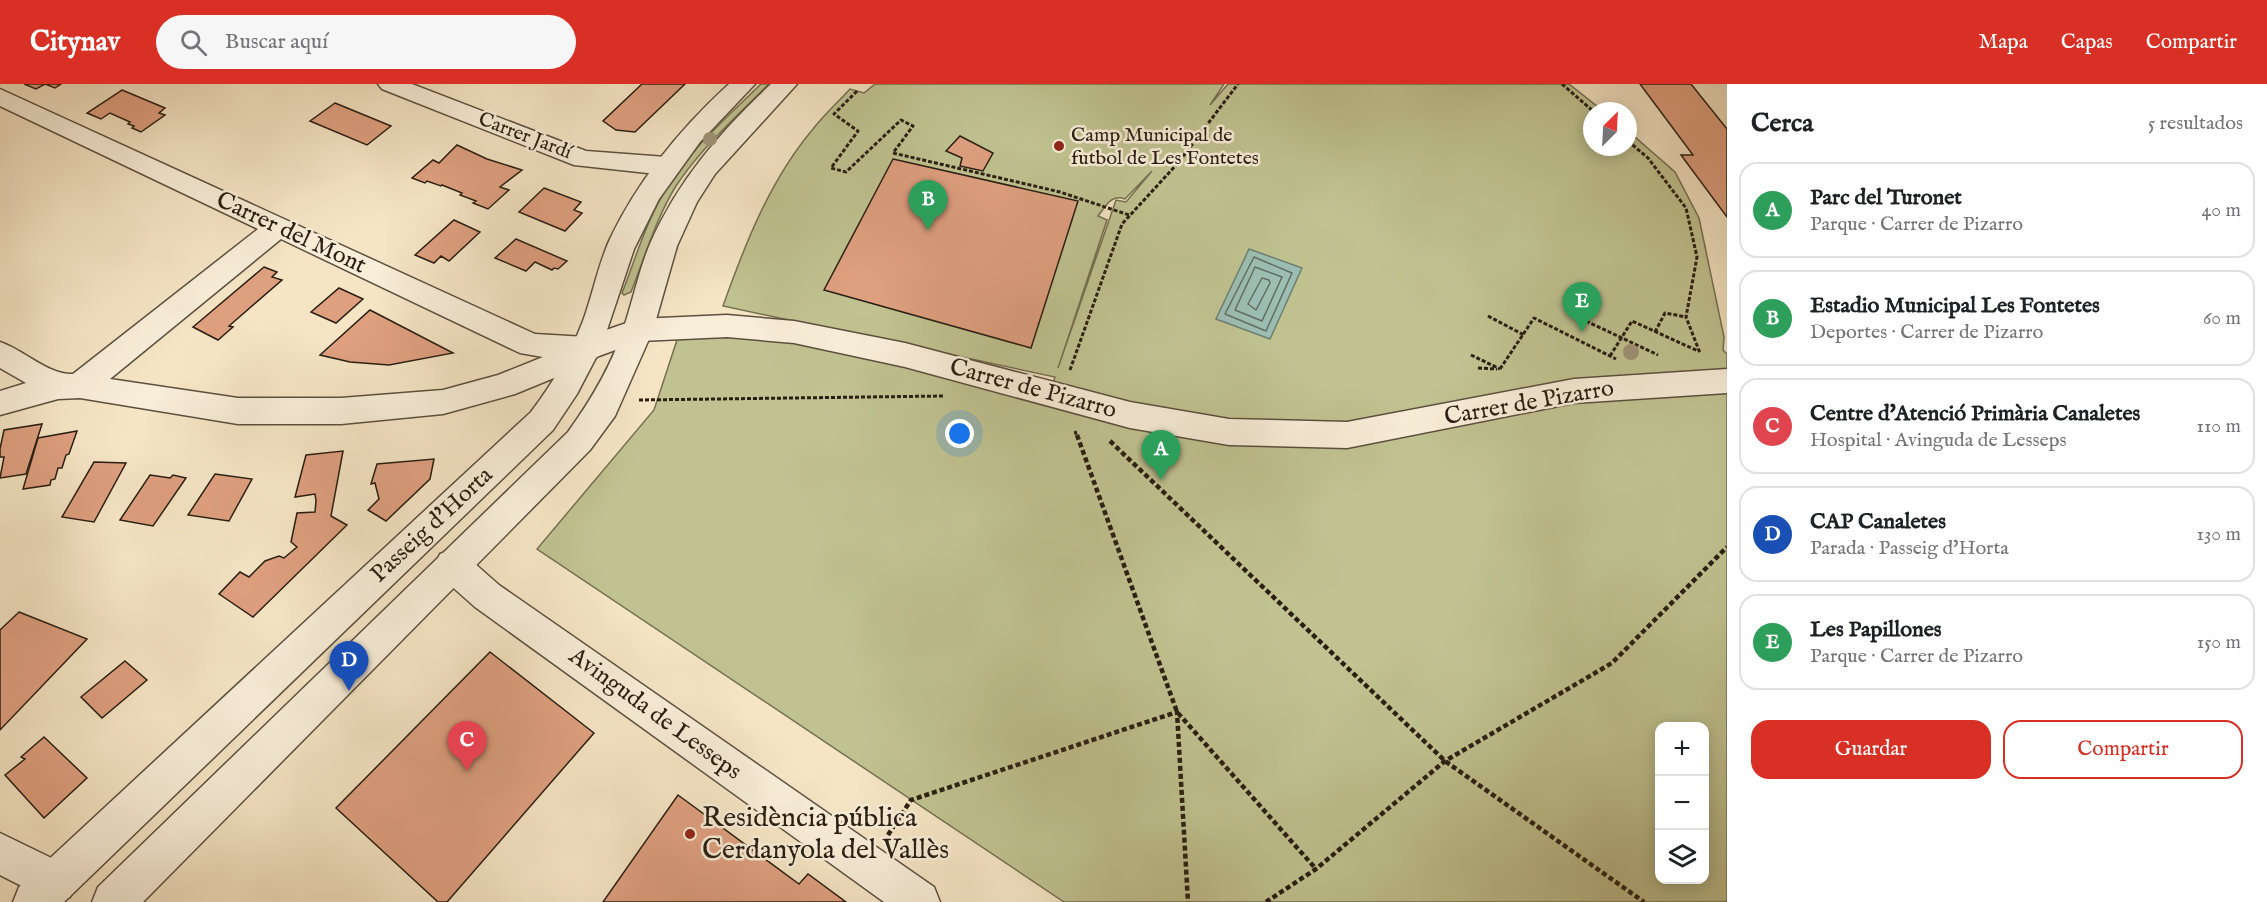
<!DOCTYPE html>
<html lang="es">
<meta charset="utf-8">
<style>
body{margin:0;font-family:"IM FELL English",serif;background:#f6f6f6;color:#202124}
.controls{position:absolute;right:18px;bottom:18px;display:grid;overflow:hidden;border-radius:12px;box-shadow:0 3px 15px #0003}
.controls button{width:54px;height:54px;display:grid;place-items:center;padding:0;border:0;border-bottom:2px solid #e0e0e0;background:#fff;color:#202124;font:30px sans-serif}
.compass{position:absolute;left:1583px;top:18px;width:54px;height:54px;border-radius:50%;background:#fff;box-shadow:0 3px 15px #0003;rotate:24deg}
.you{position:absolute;left:960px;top:350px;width:21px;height:21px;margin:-15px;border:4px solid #fff;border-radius:50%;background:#1a73e8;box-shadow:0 0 0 9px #1a73e833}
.badge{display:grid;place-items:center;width:39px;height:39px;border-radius:50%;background:#d93025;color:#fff;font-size:20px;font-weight:700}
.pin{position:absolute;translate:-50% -50px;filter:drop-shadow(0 2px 3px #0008)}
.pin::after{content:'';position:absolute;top:32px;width:21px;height:18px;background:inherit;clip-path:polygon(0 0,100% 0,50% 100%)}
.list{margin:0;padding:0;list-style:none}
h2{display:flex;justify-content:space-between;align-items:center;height:78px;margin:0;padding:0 24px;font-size:26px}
h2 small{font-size:20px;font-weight:400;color:#757577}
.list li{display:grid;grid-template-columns:39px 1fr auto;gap:18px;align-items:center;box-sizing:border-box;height:96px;margin:0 12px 12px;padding:0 12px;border:2px solid #e0e0e0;border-radius:18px}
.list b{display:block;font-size:22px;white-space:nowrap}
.list p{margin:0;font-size:20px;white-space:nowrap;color:#757577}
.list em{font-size:20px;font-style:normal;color:#757577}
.actions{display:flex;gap:12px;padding:18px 24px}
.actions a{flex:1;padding:14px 0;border:2px solid #d93025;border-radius:18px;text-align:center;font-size:21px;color:#d93025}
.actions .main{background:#d93025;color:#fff}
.icon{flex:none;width:33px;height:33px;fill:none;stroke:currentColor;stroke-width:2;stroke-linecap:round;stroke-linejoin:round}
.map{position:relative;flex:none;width:1727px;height:818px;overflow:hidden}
header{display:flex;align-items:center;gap:36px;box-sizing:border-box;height:84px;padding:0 30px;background:#d93025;color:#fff}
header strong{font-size:28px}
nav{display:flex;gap:33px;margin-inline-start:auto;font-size:21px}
.search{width:420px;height:54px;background:#f6f6f6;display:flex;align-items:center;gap:15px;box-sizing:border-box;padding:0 21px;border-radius:33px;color:#757577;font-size:22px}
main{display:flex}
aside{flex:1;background:#fff}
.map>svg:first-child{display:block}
.green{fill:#c0c391;stroke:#747052;stroke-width:1.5;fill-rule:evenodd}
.water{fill:#9cbfb4;stroke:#6e7f73;stroke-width:1.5}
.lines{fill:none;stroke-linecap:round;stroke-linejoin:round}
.shore{stroke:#626e63;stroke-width:1.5}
.building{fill:#dfa080;stroke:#291e12;stroke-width:1.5}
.minor-casing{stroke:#5c503f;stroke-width:3}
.tertiary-casing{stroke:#5c503f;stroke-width:3}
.path-far1{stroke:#291e12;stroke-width:3;stroke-dasharray:4 2;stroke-linecap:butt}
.path{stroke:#291e12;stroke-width:4.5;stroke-dasharray:5 3;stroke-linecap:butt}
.minor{fill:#f8eed9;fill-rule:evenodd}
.tertiary{fill:#f8eed9;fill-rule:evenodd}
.tree{fill:#9e9377}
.poi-dot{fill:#8f2418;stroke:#f8eed9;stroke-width:2}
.labels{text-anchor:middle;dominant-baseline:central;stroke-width:5;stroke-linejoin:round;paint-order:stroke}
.far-poi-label{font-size:20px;fill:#291e12;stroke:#f8eed9;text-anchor:start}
.far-street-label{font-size:20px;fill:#291e12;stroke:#f8eed9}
.street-label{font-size:24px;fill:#291e12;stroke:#f8eed9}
.near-poi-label{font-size:28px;fill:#291e12;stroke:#f8eed9;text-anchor:start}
</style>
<header>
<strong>Citynav</strong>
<div class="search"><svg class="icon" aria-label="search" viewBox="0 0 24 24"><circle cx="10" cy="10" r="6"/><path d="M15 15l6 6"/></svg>Buscar aquí</div>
<nav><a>Mapa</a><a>Capas</a><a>Compartir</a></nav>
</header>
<main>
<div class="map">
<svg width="1727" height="818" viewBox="0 0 1727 818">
<rect width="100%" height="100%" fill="#f5e5c5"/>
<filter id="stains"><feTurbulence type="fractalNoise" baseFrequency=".00333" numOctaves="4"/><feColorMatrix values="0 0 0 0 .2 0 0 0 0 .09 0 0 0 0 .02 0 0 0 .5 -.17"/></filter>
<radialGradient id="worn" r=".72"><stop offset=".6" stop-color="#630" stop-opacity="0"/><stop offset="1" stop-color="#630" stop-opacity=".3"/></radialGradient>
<!-- green -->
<g class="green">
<path d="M761 0H769C737 32 701 64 676 102 656 134 645 173 631 208L624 211 622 209C635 176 645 141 663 110 687 68 726 34 761 0Z"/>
<path d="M875 0H1224L1210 21 1228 0H1569L1603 27H1592V63H1628V47L1675 88 1699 134 1724 253 1723 266 1727 270V818H1064L537 465 654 326 678 253 745 250 866 272 1047 317 1055 293 723 222C745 160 770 96 813 45 824 31 838 18 850 5L864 9ZM1152 87 1126 118 1116 116 1058 284 1107 136 1098 132C1106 122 1111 110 1125 115ZM1660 642H1704V796H1660Z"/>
</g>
<!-- water -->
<polygon class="water" points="1249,165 1302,184 1270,255 1216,235"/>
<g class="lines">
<!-- shore -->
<g class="shore">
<polygon points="1254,173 1292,189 1266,247 1225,230"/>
<polygon points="1255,183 1282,193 1262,237 1235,226"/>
<polygon points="1262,194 1269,196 1270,199 1256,226 1248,220"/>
</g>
</g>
<!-- building -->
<g class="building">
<polygon points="24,0 61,0 55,4 45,0 36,5"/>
<polygon points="642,0 685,0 635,48 616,46 603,37"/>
<polygon points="1640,0 1691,0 1727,45 1727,133 1681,71 1693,71"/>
<polygon points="122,6 165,24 159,29 165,31 141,48 132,44 134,42 128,40 130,38 110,29 101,35 87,29"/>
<polygon points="335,19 391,42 367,61 310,37"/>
<polygon points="960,52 993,69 983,87 960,82 962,74 946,67"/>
<polygon points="457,61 487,75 522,86 500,103 509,106 488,125 473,119 476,117 460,111 462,109 442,101 441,102 427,97 425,99 412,94 433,76 439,79"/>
<polygon points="893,75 1078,117 1031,264 824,206"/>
<polygon points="544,104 581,118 574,126 582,129 565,147 519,128"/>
<polygon points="454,136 480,148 449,177 441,172 434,179 415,171"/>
<polygon points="516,155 567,177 558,185 554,184 552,186 535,178 526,187 495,174"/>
<polygon points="264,183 277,188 272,193 282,196 229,242 233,243 218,256 193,243"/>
<polygon points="339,204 363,215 336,239 311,228"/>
<polygon points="370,226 453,269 389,281 350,278 320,271"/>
<polygon points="42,340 26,390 0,394 4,373 0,373 0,365 4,346"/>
<polygon points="77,347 69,370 66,371 62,384 58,384 55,395 51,396 50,401 23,405 38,354"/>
<polygon points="343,367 331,432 347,441 253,533 219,510 240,488 249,493 265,477 279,472 284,474 297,463 291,458 297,429 315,428 316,417 315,410 295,413 306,371"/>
<polygon points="434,375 430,395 386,437 368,426 379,415 375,399 371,400 377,380"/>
<polygon points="94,378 126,379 94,438 62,433"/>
<polygon points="215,390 252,395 229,437 188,431"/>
<polygon points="150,391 170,394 173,391 186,394 153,442 120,436"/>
<polygon points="19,528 87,555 0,646 0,546"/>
<polygon points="490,568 594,649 447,818 438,818 336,724"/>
<polygon points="125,577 147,596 102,634 81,613"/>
<polygon points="44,653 87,694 44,734 5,691 25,675 21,673"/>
<polygon points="678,711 799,800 808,790 846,818 603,818"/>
</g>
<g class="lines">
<defs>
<g id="minor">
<polygon points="378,0 412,0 586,67 666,73 675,76 679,82 675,88 666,91 574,81 382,5"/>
<path d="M0 5 535 250 586 253 638 235 727 231 794 237 905 259 1130 318 1229 335 1347 338 1574 295 1727 285V309L1574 319 1347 364 1229 361 1130 344 905 283 794 259 727 253 640 257 599 272 571 287 515 310 443 330 341 340H238L80 314 58 315 0 331V307L26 299 0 284V258C24 266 48 291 73 290L258 145 0 22ZM281 155 520 269 543 273 498 291 443 306 341 314H238L110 295Z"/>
<polygon points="452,466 464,470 499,501 934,803 940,818 884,818 475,523 440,492 435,481 440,470"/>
<polygon points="0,749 70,783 76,798 70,813 53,818 0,791"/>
</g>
<g id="tertiary">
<path d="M729 0H755L700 58 659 115 634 165 601 264 577 310 553 346 64 818H13L19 803 531 328C552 300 570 271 583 237 593 210 598 181 610 155 638 96 681 44 729 0Z"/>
<path d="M771 0H797L715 90 697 118 677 162 653 246 615 332 590 366 143 818H92L98 803 568 348C591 316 612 281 624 243 633 216 639 186 650 160 678 96 721 47 771 0Z"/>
</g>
</defs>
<!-- minor casing -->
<use href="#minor" class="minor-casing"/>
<!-- tertiary casing -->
<use href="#tertiary" class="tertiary-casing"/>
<!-- path-far1 -->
<g class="path-far1">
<polyline points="1562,0 1593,27"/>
<polyline points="857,7 834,30 858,47 831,84 846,88 901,36 913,42 893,69 1060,108 1129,131"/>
<polyline points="1628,57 1648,74 1686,124 1697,173 1686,233 1700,269"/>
<polyline points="1488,232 1524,251"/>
<polyline points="1586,237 1658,271"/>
<polyline points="1655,248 1665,229 1686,233"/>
<polyline points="1471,271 1500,285"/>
<polyline points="1610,272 1632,237 1698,267"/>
<polyline points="1478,284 1497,285"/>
<polyline points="1500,285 1534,234 1616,275"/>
<polyline points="1070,286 1122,140 1178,79 1238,0"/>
<polyline points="639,316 943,312"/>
<polyline points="1075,347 1077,353"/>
</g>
<!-- path -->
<g class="path">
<polyline points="1077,351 1177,628 1316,785"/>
<polyline points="1110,357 1445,677 1644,818"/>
<polyline points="888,751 911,716 1177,628 1188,818"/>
<polyline points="1266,818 1316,785 1445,677 1612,579 1727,463"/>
</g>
<!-- minor -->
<use href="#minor" class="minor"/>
<!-- tertiary -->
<use href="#tertiary" class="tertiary"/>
</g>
<!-- trees -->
<g class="tree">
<circle cx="710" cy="55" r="7"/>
<circle cx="1631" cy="268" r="8"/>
</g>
<!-- markers -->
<g class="poi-dot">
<circle cx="1059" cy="62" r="6"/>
<circle cx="690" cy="750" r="6"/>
</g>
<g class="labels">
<!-- far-poi labels -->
<g class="far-poi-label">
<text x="1071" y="51">Camp Municipal de<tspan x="1071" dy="23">futbol de Les Fontetes</tspan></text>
</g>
<!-- far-street labels -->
<g class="far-street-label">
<text transform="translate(525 52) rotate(21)">Carrer Jardí</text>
</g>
<!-- street labels -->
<g class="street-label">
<text transform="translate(291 149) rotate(25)">Carrer del Mont</text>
<text transform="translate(1033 305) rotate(15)">Carrer de Pizarro</text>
<text transform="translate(1529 319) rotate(-10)">Carrer de Pizarro</text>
<text transform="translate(432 441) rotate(-43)">Passeig d'Horta</text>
<text transform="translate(655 630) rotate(36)">Avinguda de Lesseps</text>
</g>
<!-- near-poi labels -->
<g class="near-poi-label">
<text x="702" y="734">Residència pública<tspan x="702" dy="32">Cerdanyola del Vallès</tspan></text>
</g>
</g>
<rect width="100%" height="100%" filter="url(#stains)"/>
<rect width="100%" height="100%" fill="url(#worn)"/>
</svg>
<div class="controls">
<button>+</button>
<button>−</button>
<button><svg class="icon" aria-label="layers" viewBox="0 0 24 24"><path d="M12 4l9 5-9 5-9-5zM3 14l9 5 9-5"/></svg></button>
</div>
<svg class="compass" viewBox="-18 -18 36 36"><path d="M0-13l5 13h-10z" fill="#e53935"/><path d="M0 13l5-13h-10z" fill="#757577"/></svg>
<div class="you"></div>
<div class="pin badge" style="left:1161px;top:396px;background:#2e9e5b">A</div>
<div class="pin badge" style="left:928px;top:146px;background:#2e9e5b">B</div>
<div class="pin badge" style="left:467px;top:687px;background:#e0444e">C</div>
<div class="pin badge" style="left:349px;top:607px;background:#1a4fb4">D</div>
<div class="pin badge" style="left:1582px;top:248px;background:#2e9e5b">E</div>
</div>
<aside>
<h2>Cerca<small>5 resultados</small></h2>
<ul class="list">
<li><span class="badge" style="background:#2e9e5b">A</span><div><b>Parc del Turonet</b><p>Parque · Carrer de Pizarro</p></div><em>40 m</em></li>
<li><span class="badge" style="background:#2e9e5b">B</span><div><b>Estadio Municipal Les Fontetes</b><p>Deportes · Carrer de Pizarro</p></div><em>60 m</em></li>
<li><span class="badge" style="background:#e0444e">C</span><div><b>Centre d'Atenció Primària Canaletes</b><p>Hospital · Avinguda de Lesseps</p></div><em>110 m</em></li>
<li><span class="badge" style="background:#1a4fb4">D</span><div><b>CAP Canaletes</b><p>Parada · Passeig d'Horta</p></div><em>130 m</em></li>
<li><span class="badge" style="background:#2e9e5b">E</span><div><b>Les Papillones</b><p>Parque · Carrer de Pizarro</p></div><em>150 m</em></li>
</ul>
<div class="actions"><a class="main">Guardar</a><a>Compartir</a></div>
</aside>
</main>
